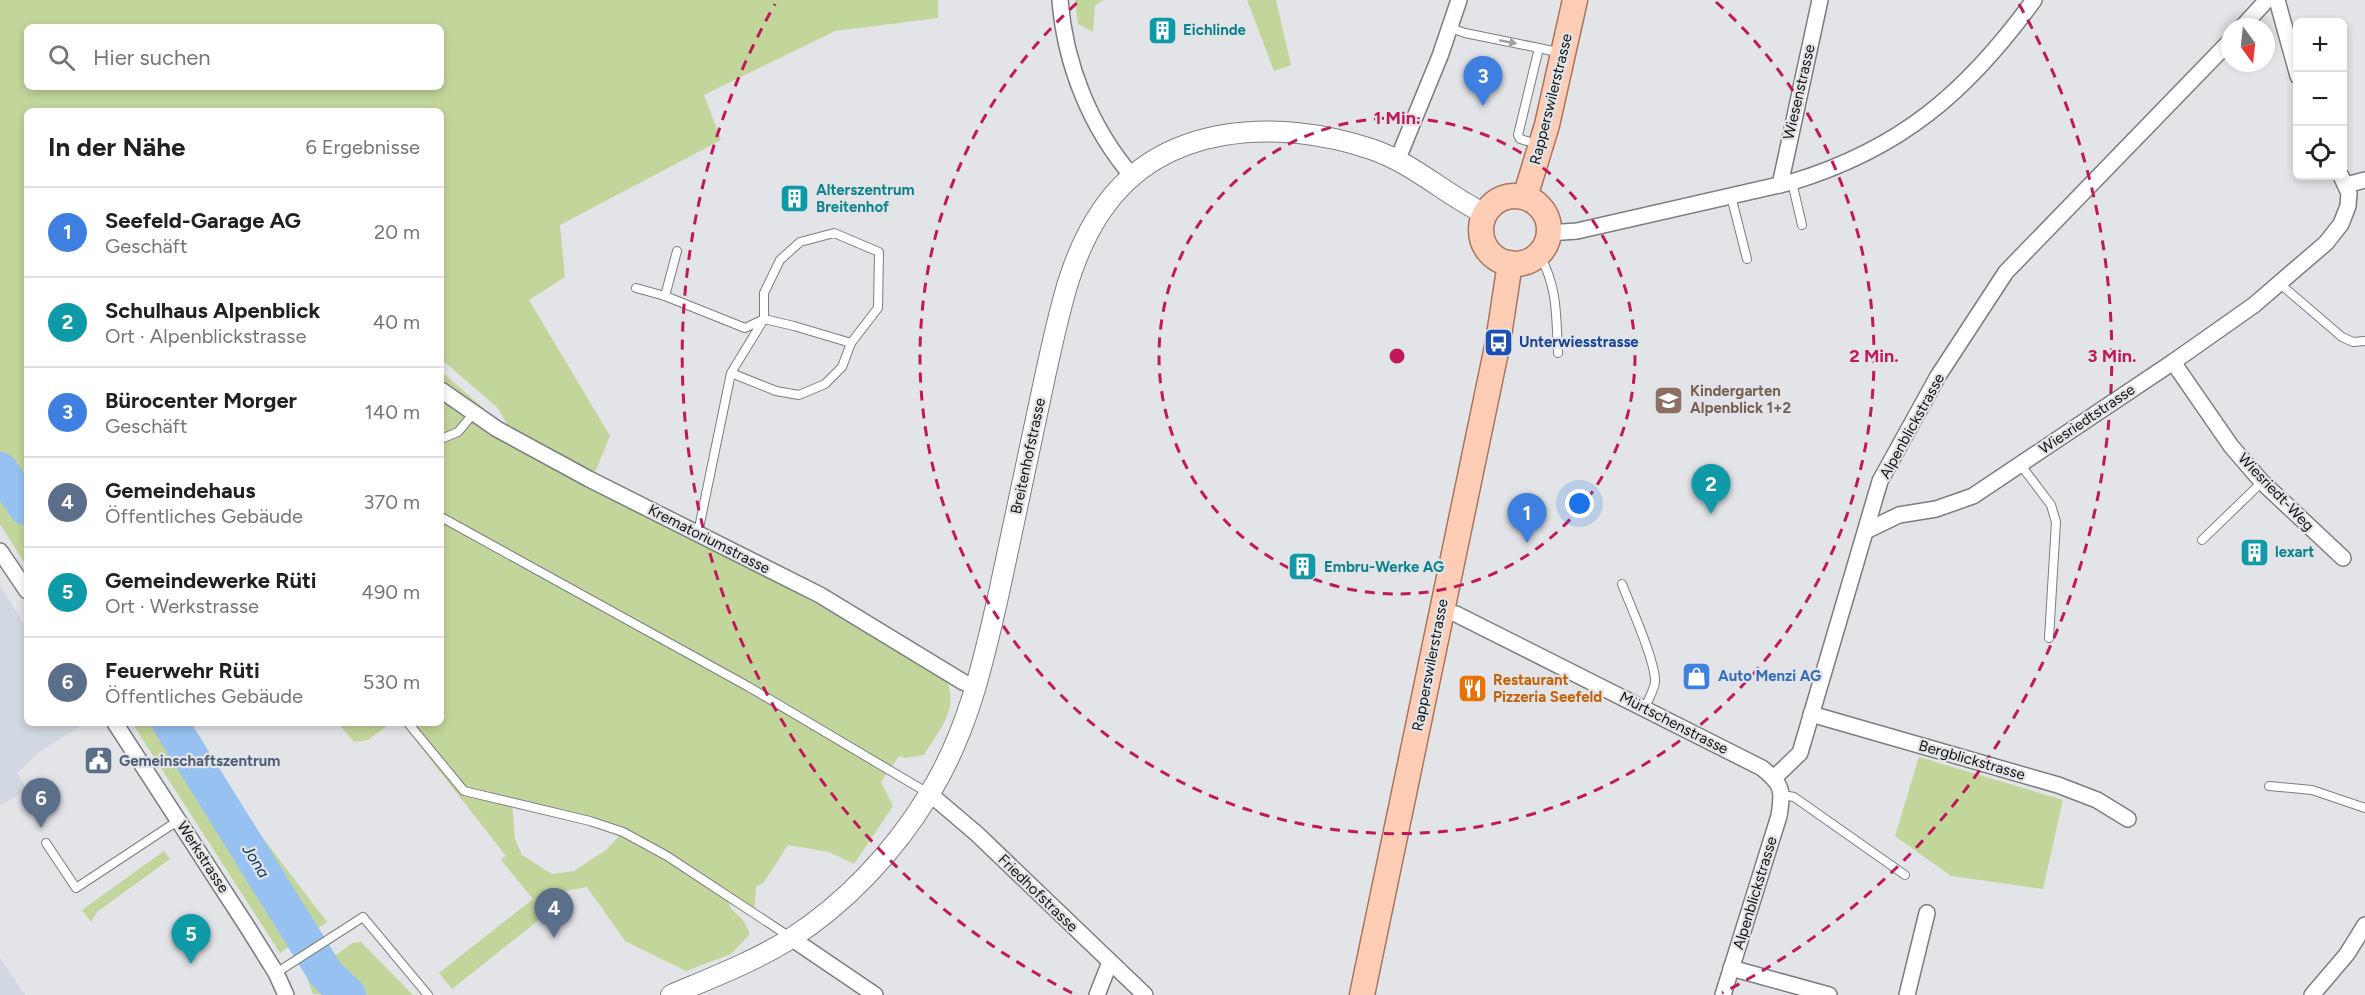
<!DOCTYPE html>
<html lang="de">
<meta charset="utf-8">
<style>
body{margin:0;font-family:Figtree,sans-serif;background:#f6f6f6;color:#202124}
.controls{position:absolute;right:18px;top:18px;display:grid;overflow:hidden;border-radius:9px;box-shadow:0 3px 9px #0003}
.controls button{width:54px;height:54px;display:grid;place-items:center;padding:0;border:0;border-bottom:2px solid #e0e0e0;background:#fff;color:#202124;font:30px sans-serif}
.compass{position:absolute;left:2221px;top:18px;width:54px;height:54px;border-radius:50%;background:#fff;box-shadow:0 3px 9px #0003;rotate:165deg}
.you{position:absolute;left:1580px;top:504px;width:21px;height:21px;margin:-15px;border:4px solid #fff;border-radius:50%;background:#1a73e8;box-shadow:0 0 0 9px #1a73e833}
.badge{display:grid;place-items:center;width:39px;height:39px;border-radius:50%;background:#a846ad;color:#fff;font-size:20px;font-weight:700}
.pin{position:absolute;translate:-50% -50px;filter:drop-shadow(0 2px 3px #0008)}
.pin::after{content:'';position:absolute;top:32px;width:21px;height:18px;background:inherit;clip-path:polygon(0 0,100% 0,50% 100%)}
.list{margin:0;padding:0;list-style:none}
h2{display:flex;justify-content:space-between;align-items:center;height:78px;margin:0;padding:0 24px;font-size:26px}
h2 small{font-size:20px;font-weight:400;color:#757577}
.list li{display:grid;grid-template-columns:39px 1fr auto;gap:18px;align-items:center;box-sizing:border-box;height:90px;padding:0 24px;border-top:2px solid #e0e0e0}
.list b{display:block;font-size:22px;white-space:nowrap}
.list p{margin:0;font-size:20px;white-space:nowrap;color:#757577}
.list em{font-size:20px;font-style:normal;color:#757577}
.icon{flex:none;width:33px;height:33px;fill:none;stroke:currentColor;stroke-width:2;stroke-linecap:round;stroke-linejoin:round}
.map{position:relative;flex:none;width:2365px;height:995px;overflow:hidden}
.search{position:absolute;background:#fff;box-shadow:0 3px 9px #0003;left:24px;top:24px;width:420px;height:66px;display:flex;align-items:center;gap:15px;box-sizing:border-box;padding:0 21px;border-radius:9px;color:#757577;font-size:22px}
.panel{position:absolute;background:#fff;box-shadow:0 3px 9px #0003;left:24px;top:108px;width:420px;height:618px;border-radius:9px}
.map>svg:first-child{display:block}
.built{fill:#d2d8e1}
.green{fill:#c2d59a;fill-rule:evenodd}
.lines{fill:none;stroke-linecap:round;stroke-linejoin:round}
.river{stroke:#97c1f0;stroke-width:36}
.service-casing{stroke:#7b7d7f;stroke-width:10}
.minor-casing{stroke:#7b7d7f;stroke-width:18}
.tertiary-casing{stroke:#7b7d7f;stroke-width:22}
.primary-casing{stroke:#a9755d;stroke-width:27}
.service{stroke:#fff;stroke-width:8}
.minor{stroke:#fff;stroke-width:15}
.tertiary{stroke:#fff;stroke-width:20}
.primary{stroke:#fdcdb6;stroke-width:24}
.oneway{fill:#9fa0a0}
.ring{fill:none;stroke:#c2185b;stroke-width:3;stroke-dasharray:10 8}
.labels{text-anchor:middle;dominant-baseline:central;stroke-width:4.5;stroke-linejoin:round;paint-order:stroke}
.culture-label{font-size:15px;font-weight:bold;fill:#0d838f;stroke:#e2e4e7;text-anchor:start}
.street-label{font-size:15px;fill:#101112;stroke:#e2e4e7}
.transit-label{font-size:15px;font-weight:bold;fill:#164399;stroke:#e2e4e7;text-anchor:start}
.education-label{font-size:15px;font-weight:bold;fill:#785e54;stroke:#e2e4e7;text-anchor:start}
.shop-label{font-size:15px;font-weight:bold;fill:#366cbe;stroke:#e2e4e7;text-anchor:start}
.food-label{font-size:15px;font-weight:bold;fill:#c56008;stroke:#e2e4e7;text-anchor:start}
.service-label{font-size:15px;font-weight:bold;fill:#4e5e75;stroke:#e2e4e7;text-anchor:start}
.water-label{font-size:16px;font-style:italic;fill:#08345f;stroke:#e2e4e7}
.centre{fill:#c2185b;stroke:#e2e4e7;stroke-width:3}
.ring-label{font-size:18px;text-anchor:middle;font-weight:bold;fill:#c2185b;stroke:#e2e4e7;stroke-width:4.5;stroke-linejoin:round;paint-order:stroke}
</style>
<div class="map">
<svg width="2365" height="995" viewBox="0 0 2365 995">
<rect width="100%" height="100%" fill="#e2e4e7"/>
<!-- built -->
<g class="built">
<polygon points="0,586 27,628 27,723 85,723 38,753 17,773 27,789 0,806"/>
<polygon points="0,958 25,995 0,995"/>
</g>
<!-- green -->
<g class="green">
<path d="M0 0H938V18L835 31 704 95 721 140 560 225 565 277 529 300 610 436 595 472 508 426 498 408 441 359V111H27V567L0 524ZM27 27H441V87H27Z"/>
<polygon points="1075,0 1104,0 1095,5 1093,32 1078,24"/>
<polygon points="1247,0 1276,0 1291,65 1274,71"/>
<path d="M441 371 491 415 497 429 881 639 947 682C959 709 938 732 924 755L905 758 899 756 881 782 893 806 854 864 829 852 788 845 764 882 756 887 754 915 726 895 731 909 743 920 750 934 731 954 686 971 625 941 587 887 564 891 565 899 452 989 439 973 533 899 501 860 506 856 402 723H441ZM512 802 622 833 606 850 574 871 552 874 522 855 515 839Z"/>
<polygon points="132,723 188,723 231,796 327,922 280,953"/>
<polygon points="338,723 391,723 368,740 354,742"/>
<polygon points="1919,757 2063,800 2043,889 1951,876 1895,836"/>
<polygon points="164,851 170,859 98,911 91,922 82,910"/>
<polygon points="361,942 413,995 362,995 337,975 328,961 352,943"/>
<polygon points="317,971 330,995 313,994 307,978"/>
</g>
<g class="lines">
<!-- river -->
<g class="river">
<polyline points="0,470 27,508"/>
<polyline points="170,723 326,974 348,995"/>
</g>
<defs>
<g id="service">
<polyline points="1451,28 1465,33 1539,48 1518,135 1520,139 1537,144"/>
<polyline points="1539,48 1561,53"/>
<polyline points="1792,182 1802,225"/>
<polyline points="1731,196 1747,259"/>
<path d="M1539 254C1558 287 1556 316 1558 353"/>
<polyline points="2279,283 2342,337 2353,342 2365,341"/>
<polyline points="636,288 665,296 745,328 764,319 794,326 851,343"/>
<polyline points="665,296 677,251"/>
<polyline points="441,439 458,432 473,414"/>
<polyline points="2020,464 2051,505 2056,522 2049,638"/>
<polyline points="441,517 749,687 928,793"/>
<polyline points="698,533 731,373 764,319 764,293 780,260 800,242 834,233 879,252 878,308 851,343 842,367 825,384 799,395 776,391 731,373"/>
<polyline points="2202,540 2262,482"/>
<path d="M1622 584C1630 605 1656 662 1655 682 1654 690 1648 700 1645 708"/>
<polyline points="408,723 464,791 590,821 623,832 667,856 790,937"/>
<polyline points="2269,786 2312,790 2365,808"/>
<polyline points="1783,795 1794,797 1905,875"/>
<polyline points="46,843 76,888 179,820"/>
<polyline points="276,973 363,917 428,995"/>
</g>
<g id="minor">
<path d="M1060 0C1065 64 1090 127 1132 176"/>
<polyline points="2277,0 2298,76"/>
<polyline points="2242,27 2267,0"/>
<polyline points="1397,161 1440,56 1459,0"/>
<polyline points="1780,185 1820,0"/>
<polyline points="2346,185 2365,180"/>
<path d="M1549 233 1577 231 1792 182C1901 149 1967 92 2034 0"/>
<polyline points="2173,362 2231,446 2262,482 2343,558"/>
<polyline points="441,390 497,429 589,479 820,595 963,682 976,687"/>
<polyline points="1868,530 1899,515 1936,509 1973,496 2173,362 2254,305 2326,243 2341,224 2348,206 2349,193 2341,176"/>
<polyline points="0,551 27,591"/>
<path d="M1441 611 1456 614 1762 768C1783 785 1783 790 1779 816L1723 995"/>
<polyline points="1811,714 2058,785 2097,800 2128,819"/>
<polyline points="115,723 248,928 276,973 286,995"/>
<polyline points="1774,778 1800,753 1880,481 1938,376 2006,272 2230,41"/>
<polyline points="930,794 977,834 1145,995"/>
<polyline points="791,938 875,995"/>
<polyline points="1731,968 1829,995"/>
<polyline points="1097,995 1110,962"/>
<polyline points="1907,995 1927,913"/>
<polyline points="2312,995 2347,954 2365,925"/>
</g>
<path id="tertiary" d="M671 995C711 978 753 962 790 939 845 904 894 852 928 796 968 733 984 660 1000 588 1016 516 1030 444 1046 372 1059 315 1069 258 1102 210 1162 122 1279 118 1371 149 1413 163 1446 195 1485 214"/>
<g id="primary">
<circle cx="1515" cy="230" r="34"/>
<polyline points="1525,197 1547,125 1575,0"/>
<polyline points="1362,995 1498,342 1510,263"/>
</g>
</defs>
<!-- service casing -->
<use href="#service" class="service-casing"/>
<!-- minor casing -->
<use href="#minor" class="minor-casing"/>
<!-- tertiary casing -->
<use href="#tertiary" class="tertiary-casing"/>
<!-- primary casing -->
<use href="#primary" class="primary-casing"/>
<!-- service -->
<use href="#service" class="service"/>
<!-- minor -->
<use href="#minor" class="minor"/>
<!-- tertiary -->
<use href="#tertiary" class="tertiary"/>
<!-- primary -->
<use href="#primary" class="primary"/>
</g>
<!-- one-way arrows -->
<defs><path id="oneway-solid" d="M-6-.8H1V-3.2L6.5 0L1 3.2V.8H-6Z" transform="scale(1.5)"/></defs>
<use class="oneway" href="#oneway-solid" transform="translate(1508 42) rotate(11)"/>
<!-- distance rings -->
<g class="ring">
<circle cx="1397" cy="356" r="238"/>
<path d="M1716 2A477 477 0 1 1 1078 2"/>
<path d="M1072 993A715 715 0 0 1 775 4M2019 4A715 715 0 0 1 1722 993"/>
</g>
<!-- icons -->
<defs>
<symbol id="building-square" viewBox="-11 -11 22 22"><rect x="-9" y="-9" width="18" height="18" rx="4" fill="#0f9aa8" stroke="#e2e4e7"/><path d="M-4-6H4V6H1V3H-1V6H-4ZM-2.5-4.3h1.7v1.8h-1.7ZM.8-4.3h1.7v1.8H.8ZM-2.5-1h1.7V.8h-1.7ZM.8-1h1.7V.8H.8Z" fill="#fff"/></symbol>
<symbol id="bus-square" viewBox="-11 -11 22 22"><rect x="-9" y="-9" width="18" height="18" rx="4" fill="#1a4fb4" stroke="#e2e4e7"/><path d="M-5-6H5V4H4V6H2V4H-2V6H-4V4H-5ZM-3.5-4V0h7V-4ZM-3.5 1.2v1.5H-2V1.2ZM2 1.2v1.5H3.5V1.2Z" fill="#fff"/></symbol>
<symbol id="school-square" viewBox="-11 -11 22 22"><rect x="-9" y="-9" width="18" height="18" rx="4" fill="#8d6e63" stroke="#e2e4e7"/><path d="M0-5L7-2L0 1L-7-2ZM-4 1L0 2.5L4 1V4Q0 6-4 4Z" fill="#fff"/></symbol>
<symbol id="shop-square" viewBox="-11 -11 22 22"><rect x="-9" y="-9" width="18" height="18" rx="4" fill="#3f7fe0" stroke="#e2e4e7"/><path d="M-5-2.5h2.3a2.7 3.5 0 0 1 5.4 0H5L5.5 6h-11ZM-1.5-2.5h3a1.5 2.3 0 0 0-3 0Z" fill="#fff"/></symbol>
<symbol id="restaurant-square" viewBox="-11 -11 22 22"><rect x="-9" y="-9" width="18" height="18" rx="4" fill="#e8710a" stroke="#e2e4e7"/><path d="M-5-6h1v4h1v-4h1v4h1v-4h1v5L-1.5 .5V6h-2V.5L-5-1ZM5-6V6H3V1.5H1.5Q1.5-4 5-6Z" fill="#fff"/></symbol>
<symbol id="civic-square" viewBox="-11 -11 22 22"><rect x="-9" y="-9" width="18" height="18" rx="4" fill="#5c6f8a" stroke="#e2e4e7"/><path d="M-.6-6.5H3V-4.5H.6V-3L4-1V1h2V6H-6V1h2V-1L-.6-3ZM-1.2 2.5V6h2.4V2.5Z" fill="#fff"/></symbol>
</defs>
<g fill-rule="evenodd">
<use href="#building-square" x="1146" y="14" width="33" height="33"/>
<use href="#building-square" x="778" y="182" width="33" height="33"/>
<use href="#bus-square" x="1482" y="326" width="33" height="33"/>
<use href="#school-square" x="1652" y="384" width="33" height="33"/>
<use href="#building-square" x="2238" y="536" width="33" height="33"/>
<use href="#building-square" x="1286" y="550" width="33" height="33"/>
<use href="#shop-square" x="1680" y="660" width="33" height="33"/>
<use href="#restaurant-square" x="1456" y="672" width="33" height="33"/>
<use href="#civic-square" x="82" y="744" width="33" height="33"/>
</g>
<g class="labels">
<!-- culture labels -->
<g class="culture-label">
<text x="1183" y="30">Eichlinde</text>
<text x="816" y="190">Alterszentrum<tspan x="816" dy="17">Breitenhof</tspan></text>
<text x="2275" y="552">lexart</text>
<text x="1324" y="567">Embru-Werke AG</text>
</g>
<!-- street labels -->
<g class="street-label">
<text transform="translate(1799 92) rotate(-77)">Wiesenstrasse</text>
<text transform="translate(1551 99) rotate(-76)">Rapperswilerstrasse</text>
<text transform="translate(2087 419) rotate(-34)">Wiesriedtstrasse</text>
<text transform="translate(1912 426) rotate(-61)">Alpenblickstrasse</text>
<text transform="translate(1028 456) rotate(-78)">Breitenhofstrasse</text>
<text transform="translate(2276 492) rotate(46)">Wiesriedt-Weg</text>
<text transform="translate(709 539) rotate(27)">Krematoriumstrasse</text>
<text transform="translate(1430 665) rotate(-79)">Rapperswilerstrasse</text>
<text transform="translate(1674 723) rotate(27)">Mürtschenstrasse</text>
<text transform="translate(1972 760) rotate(16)">Bergblickstrasse</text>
<text transform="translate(203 857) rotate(57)">Werkstrasse</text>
<text transform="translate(1038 893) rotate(44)">Friedhofstrasse</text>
<text transform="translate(1755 893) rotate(-73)">Alpenblickstrasse</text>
</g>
<!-- transit labels -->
<g class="transit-label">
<text x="1519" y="342">Unterwiesstrasse</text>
</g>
<!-- education labels -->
<g class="education-label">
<text x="1690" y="391">Kindergarten<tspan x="1690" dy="17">Alpenblick 1+2</tspan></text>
</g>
<!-- shop labels -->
<g class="shop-label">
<text x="1718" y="676">Auto Menzi AG</text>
</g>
<!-- food labels -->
<g class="food-label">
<text x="1493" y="680">Restaurant<tspan x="1493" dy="17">Pizzeria Seefeld</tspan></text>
</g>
<!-- service labels -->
<g class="service-label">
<text x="119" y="761">Gemeinschaftszentrum</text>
</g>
<!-- water labels -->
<g class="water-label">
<text transform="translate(256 861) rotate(58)">Jona</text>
</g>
</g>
<circle cx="1397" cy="356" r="9" class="centre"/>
<g class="ring-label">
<text x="1397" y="124">1 Min.</text>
<text x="1874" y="362">2 Min.</text>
<text x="2112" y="362">3 Min.</text>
</g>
</svg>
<div class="controls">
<button>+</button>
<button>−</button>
<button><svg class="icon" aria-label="locate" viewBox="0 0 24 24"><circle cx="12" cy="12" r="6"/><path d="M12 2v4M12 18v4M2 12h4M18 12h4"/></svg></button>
</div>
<svg class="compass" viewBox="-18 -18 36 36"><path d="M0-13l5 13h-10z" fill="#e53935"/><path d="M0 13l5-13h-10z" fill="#757577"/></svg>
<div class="you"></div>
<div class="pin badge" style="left:1527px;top:543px;background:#3f7fe0">1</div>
<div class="pin badge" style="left:1711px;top:514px;background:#0f9aa8">2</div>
<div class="pin badge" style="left:1483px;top:106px;background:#3f7fe0">3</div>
<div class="pin badge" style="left:554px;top:938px;background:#5c6f8a">4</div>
<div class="pin badge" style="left:191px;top:964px;background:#0f9aa8">5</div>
<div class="pin badge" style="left:41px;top:828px;background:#5c6f8a">6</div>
<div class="search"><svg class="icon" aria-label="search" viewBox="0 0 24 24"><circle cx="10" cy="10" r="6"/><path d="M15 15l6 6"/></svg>Hier suchen</div>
<section class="panel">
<h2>In der Nähe<small>6 Ergebnisse</small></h2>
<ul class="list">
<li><span class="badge" style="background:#3f7fe0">1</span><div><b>Seefeld-Garage AG</b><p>Geschäft</p></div><em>20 m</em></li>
<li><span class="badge" style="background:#0f9aa8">2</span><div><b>Schulhaus Alpenblick</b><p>Ort · Alpenblickstrasse</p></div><em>40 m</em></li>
<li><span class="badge" style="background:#3f7fe0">3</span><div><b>Bürocenter Morger</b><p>Geschäft</p></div><em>140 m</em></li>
<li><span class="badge" style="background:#5c6f8a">4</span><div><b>Gemeindehaus</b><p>Öffentliches Gebäude</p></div><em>370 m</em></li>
<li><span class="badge" style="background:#0f9aa8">5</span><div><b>Gemeindewerke Rüti</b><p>Ort · Werkstrasse</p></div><em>490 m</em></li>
<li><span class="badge" style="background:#5c6f8a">6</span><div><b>Feuerwehr Rüti</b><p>Öffentliches Gebäude</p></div><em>530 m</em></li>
</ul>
</section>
</div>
